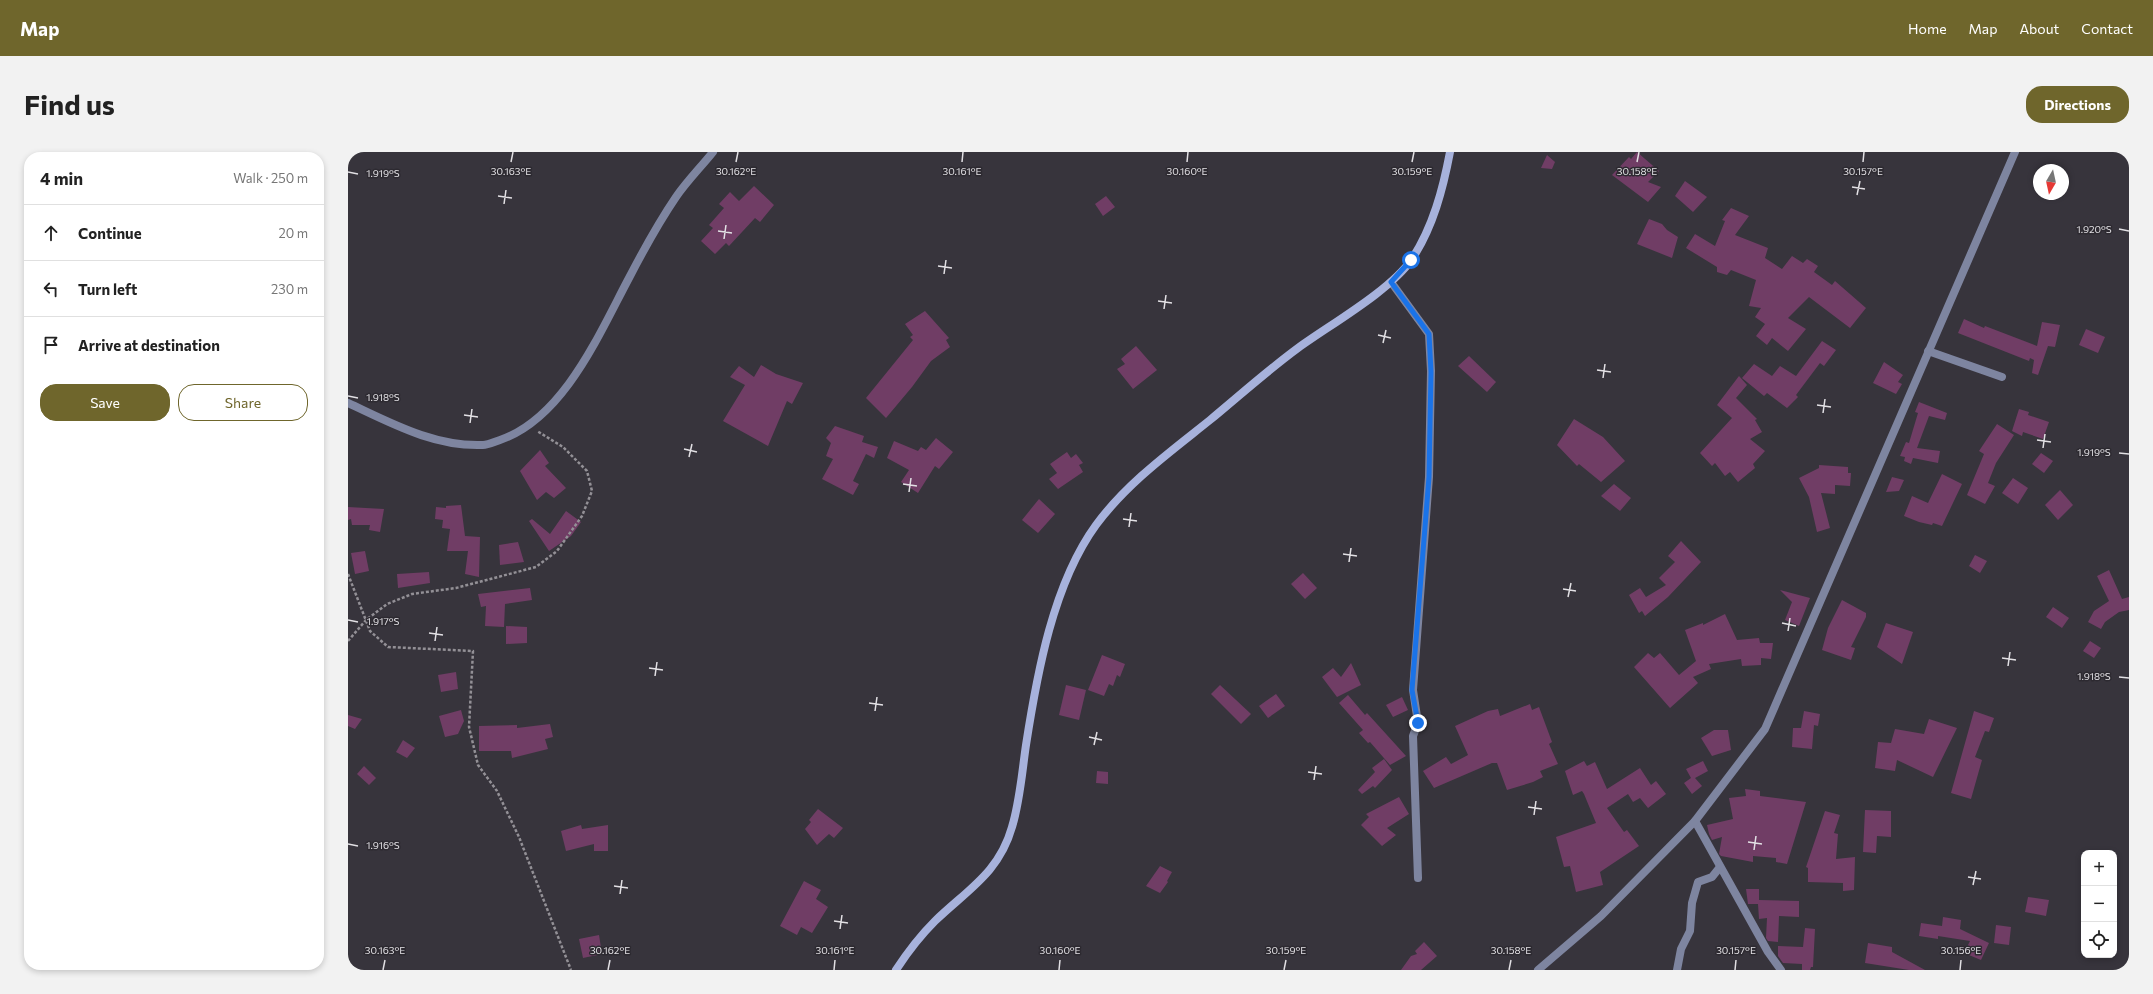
<!DOCTYPE html>
<meta charset="utf-8">
<style>
body{margin:0;font-family:Commissioner,sans-serif;background:#f2f2f2;color:#222}
.controls{position:absolute;right:12px;bottom:12px;display:grid;overflow:hidden;border-radius:8px;box-shadow:0 2px 6px #0003}
.controls button{width:36px;height:36px;display:grid;place-items:center;padding:0;border:0;border-bottom:1px solid #e0e0e0;background:#fff;color:#222;font:20px sans-serif}
.compass{position:absolute;left:1685px;top:12px;width:36px;height:36px;border-radius:50%;background:#fff;box-shadow:0 2px 6px #0003;rotate:189deg}
.stop{position:absolute;width:12px;height:12px;margin:-9px;border:3px solid #1a73e8;border-radius:50%;background:#fff}
.stop.end{background:#1a73e8;border-color:#fff;box-shadow:0 1px 4px #0008}
.list{margin:0;padding:0;list-style:none}
h2{display:flex;justify-content:space-between;align-items:center;height:52px;margin:0;padding:0 16px;font-size:17px}
h2 small{font-size:13px;font-weight:400;color:#767676}
.list li{display:grid;grid-template-columns:26px 1fr auto;gap:12px;align-items:center;box-sizing:border-box;height:56px;padding:0 16px;border-top:1px solid #e0e0e0}
.list b{display:block;font-size:15px;white-space:nowrap}
.list em{font-size:13px;font-style:normal;color:#767676}
.actions{display:flex;gap:8px;padding:12px 16px}
.actions a{flex:1;padding:9px 0;border:1px solid #6f662c;border-radius:16px;text-align:center;font-size:14px;color:#6f662c}
.actions .main{background:#6f662c;color:#fff}
.icon{flex:none;width:22px;height:22px;fill:none;stroke:currentColor;stroke-width:2;stroke-linecap:round;stroke-linejoin:round}
.map{position:relative;flex:none;width:1781px;height:818px;overflow:hidden;border-radius:16px}
header{display:flex;align-items:center;gap:24px;box-sizing:border-box;height:56px;padding:0 20px;background:#6f662c;color:#fff}
header strong{font-size:19px}
nav{display:flex;gap:22px;margin-inline-start:auto;font-size:14px}
.intro{display:flex;align-items:center;justify-content:space-between;box-sizing:border-box;height:96px;padding:0 24px}
h1{margin:0;font-size:28px}
.button{padding:10px 18px;border-radius:16px;background:#6f662c;color:#fff;font-size:14px;font-weight:700}
main{display:flex;gap:24px;padding:0 24px}
aside{flex:1;background:#fff;border-radius:16px;box-shadow:0 2px 6px #0003}
.map>svg:first-child{display:block}
.building{fill:#703d65}
.lines{fill:none;stroke-linecap:round;stroke-linejoin:round}
.path{stroke:#939096;stroke-width:2.5;stroke-dasharray:3 2;stroke-linecap:butt}
.street{stroke:#7e85a0;stroke-width:8}
.secondary{stroke:#a7b2dc;stroke-width:8}
.route{stroke:#1a73e8;stroke-width:5}
.ticks{fill:none;stroke:#e2e0e4;stroke-width:1.5}
.ticks-label{font-size:10px;text-anchor:middle;fill:#e2e0e4;stroke:#2d2a31;stroke-width:3;stroke-linejoin:round;paint-order:stroke}
</style>
<header>
<strong>Map</strong>
<nav><a>Home</a><a>Map</a><a>About</a><a>Contact</a></nav>
</header>
<div class="intro"><h1>Find us</h1><a class="button">Directions</a></div>
<main>
<aside>
<h2>4 min<small>Walk · 250 m</small></h2>
<ul class="list">
<li><svg class="icon" aria-label="ahead" viewBox="0 0 24 24"><path d="M12 20V5M6 11l6-6 6 6"/></svg><div><b>Continue</b></div><em>20 m</em></li>
<li><svg class="icon" aria-label="left" viewBox="0 0 24 24"><path d="M17 20v-9H6M10 6l-5 5 5 5"/></svg><div><b>Turn left</b></div><em>230 m</em></li>
<li><svg class="icon" aria-label="arrive" viewBox="0 0 24 24"><path d="M6 21V4h12l-3 4 3 4H6"/></svg><div><b>Arrive at destination</b></div></li>
</ul>
<div class="actions"><a class="main">Save</a><a>Share</a></div>
</aside>
<div class="map">
<svg width="1781" height="818" viewBox="0 0 1781 818">
<rect width="100%" height="100%" fill="#37343c"/>
<!-- building -->
<g class="building">
<polygon points="1289,0 1311,19 1300,30 1313,35 1300,50 1264,23 1281,5 1283,7"/>
<polygon points="1199,3 1207,10 1204,17 1193,16"/>
<polygon points="1337,29 1359,45 1345,60 1327,44"/>
<polygon points="406,34 426,53 412,70 407,66 381,94 378,91 367,102 353,89 365,76 361,73 376,56 371,52 382,40 391,49"/>
<polygon points="758,44 767,55 755,64 747,52"/>
<polygon points="1383,56 1401,64 1387,83 1420,96 1417,106 1434,117 1444,104 1455,111 1459,107 1470,114 1466,120 1484,133 1487,129 1518,156 1502,176 1461,145 1440,166 1458,177 1440,199 1424,186 1419,193 1408,184 1417,172 1407,165 1413,156 1401,154 1408,128 1383,118 1379,123 1369,120 1369,115 1338,96 1347,82 1367,94 1377,69 1374,68"/>
<polygon points="1301,67 1314,72 1319,78 1330,85 1324,106 1289,92"/>
<polygon points="577,159 601,186 598,188 602,195 583,209 564,235 538,266 518,246 565,188 562,185 565,183 557,172"/>
<polygon points="1616,167 1636,176 1637,174 1689,194 1694,170 1712,173 1707,195 1700,194 1690,223 1684,221 1686,208 1682,206 1681,209 1610,181"/>
<polygon points="1738,177 1757,185 1750,201 1731,193"/>
<polygon points="1474,189 1488,198 1476,214 1472,211 1448,243 1450,245 1439,256 1419,241 1416,244 1394,226 1406,212 1424,224 1432,214 1448,224"/>
<polygon points="788,194 809,218 785,237 769,217 777,212 773,207"/>
<polygon points="1121,204 1148,230 1139,240 1110,214"/>
<polygon points="1536,210 1555,223 1550,230 1554,232 1548,242 1525,231"/>
<polygon points="413,213 428,222 455,231 444,252 439,249 420,294 375,269 397,233 382,225 391,214 406,225"/>
<polygon points="1391,224 1399,233 1388,246 1409,267 1407,268 1414,280 1402,287 1417,299 1405,312 1407,316 1390,330 1382,320 1377,324 1367,311 1364,314 1352,301 1384,266 1369,253"/>
<polygon points="1571,250 1599,261 1597,268 1581,264 1569,296 1592,299 1590,311 1565,306 1563,312 1556,309 1557,305 1552,304 1558,290 1561,291 1570,261 1567,260"/>
<polygon points="1671,257 1681,260 1680,263 1701,270 1695,287 1675,280 1674,284 1664,279"/>
<polygon points="1226,267 1255,285 1277,309 1253,330 1231,312 1229,314 1209,293"/>
<polygon points="1649,272 1666,283 1648,311 1640,331 1647,334 1637,352 1619,343 1636,302 1631,299"/>
<polygon points="487,274 516,284 514,290 530,295 526,306 518,302 505,329 511,332 505,343 474,327 485,307 478,304 483,291 478,286"/>
<polygon points="588,286 605,300 591,317 587,314 570,341 553,330 561,318 539,306 546,289 570,299 573,295 578,298"/>
<polygon points="192,298 201,311 197,314 218,336 206,346 198,340 189,348 172,319"/>
<polygon points="719,300 723,306 728,302 735,311 731,313 735,320 710,337 701,327 709,321 702,312"/>
<polygon points="1693,301 1705,309 1696,321 1684,312"/>
<polygon points="1471,313 1500,315 1500,321 1503,321 1502,334 1487,333 1487,342 1473,341 1482,376 1469,380 1461,345 1451,326 1471,316"/>
<polygon points="1594,322 1614,332 1594,374 1585,371 1584,373 1571,370 1556,364 1564,344 1580,351"/>
<polygon points="1544,325 1556,328 1551,339 1538,340"/>
<polygon points="1665,326 1680,336 1670,352 1654,341"/>
<polygon points="1266,332 1283,346 1272,359 1253,344"/>
<polygon points="1712,338 1725,353 1710,368 1697,353"/>
<polygon points="691,347 707,362 690,381 674,368"/>
<polygon points="113,353 117,384 132,385 131,425 117,422 120,399 99,399 102,377 94,376 95,368 87,367 88,355 98,356 98,354"/>
<polygon points="0,355 36,357 32,380 21,378 22,373 4,373 3,367 0,368"/>
<polygon points="218,359 233,370 223,384 201,399 181,369 184,367 202,382"/>
<polygon points="1333,389 1353,410 1320,445 1297,464 1294,459 1291,461 1281,443 1292,436 1298,445 1318,433 1311,426 1327,410 1320,404"/>
<polygon points="170,390 176,410 152,413 151,393"/>
<polygon points="17,399 21,419 7,422 3,401"/>
<polygon points="1627,403 1639,409 1632,421 1621,414"/>
<polygon points="1761,418 1774,447 1781,445 1781,458 1771,460 1757,470 1753,477 1740,470 1746,459 1761,449 1749,424"/>
<polygon points="81,420 82,431 50,436 49,422"/>
<polygon points="955,421 969,436 957,447 943,432"/>
<polygon points="182,436 184,448 157,452 156,475 137,474 138,454 133,455 130,442"/>
<polygon points="1432,438 1462,446 1451,474 1437,468 1444,450"/>
<polygon points="1494,448 1518,461 1518,465 1503,495 1507,496 1503,508 1474,498 1480,476"/>
<polygon points="1705,455 1721,466 1714,476 1698,465"/>
<polygon points="1377,462 1389,488 1411,486 1412,491 1425,491 1423,507 1413,506 1413,513 1394,514 1393,507 1361,512 1363,517 1345,525 1350,531 1322,556 1286,515 1300,501 1306,506 1312,501 1331,523 1348,509 1337,478 1355,471 1355,473"/>
<polygon points="1538,471 1565,480 1554,512 1529,495"/>
<polygon points="158,474 179,475 179,491 158,492"/>
<polygon points="1742,489 1753,496 1746,506 1735,499"/>
<polygon points="754,503 777,512 772,525 769,523 765,534 761,532 756,544 740,538"/>
<polygon points="1003,511 1013,533 989,545 974,525 985,516 993,525"/>
<polygon points="108,520 110,537 93,540 90,523"/>
<polygon points="718,533 738,538 731,568 711,563"/>
<polygon points="872,533 903,562 893,572 863,542"/>
<polygon points="928,542 937,554 920,566 911,554"/>
<polygon points="1000,543 1017,563 1019,561 1058,604 1042,613 1022,590 1020,591 1011,581 1015,578 991,551"/>
<polygon points="1054,545 1060,558 1045,565 1038,553"/>
<polygon points="1182,552 1184,558 1191,555 1204,590 1201,592 1210,612 1192,619 1195,625 1185,630 1159,638 1149,611 1144,611 1086,636 1075,619 1098,605 1103,612 1120,603 1107,574 1140,559 1150,557 1152,564"/>
<polygon points="113,558 116,569 110,582 97,585 91,564"/>
<polygon points="1456,559 1472,562 1470,574 1466,573 1464,597 1444,595 1445,576 1453,576"/>
<polygon points="1626,559 1646,566 1641,580 1637,579 1627,605 1634,608 1623,647 1603,641"/>
<polygon points="0,563 14,567 7,577 0,574"/>
<polygon points="1581,567 1609,576 1585,625 1549,608 1547,619 1527,616 1530,590 1543,591 1547,577 1576,582"/>
<polygon points="202,572 205,585 197,587 200,597 164,606 163,599 131,599 131,574 169,573 169,576"/>
<polygon points="1366,578 1380,578 1383,598 1364,604 1353,586"/>
<polygon points="55,588 67,596 59,606 48,600"/>
<polygon points="1036,607 1044,618 1027,636 1025,634 1014,642 1010,638 1027,620 1024,616"/>
<polygon points="1236,609 1239,614 1247,610 1259,637 1292,616 1303,633 1308,629 1318,642 1300,656 1292,646 1285,650 1280,642 1259,656 1276,680 1279,678 1291,694 1252,720 1255,733 1228,740 1222,714 1216,715 1208,685 1248,671 1236,642 1234,639 1225,643 1217,619"/>
<polygon points="1355,609 1360,619 1347,626 1354,634 1344,642 1336,631 1343,626 1338,617"/>
<polygon points="16,614 28,626 21,633 9,622"/>
<polygon points="749,619 760,620 760,632 748,631"/>
<polygon points="1397,637 1412,639 1412,644 1458,650 1439,712 1428,710 1428,706 1405,704 1405,710 1373,704 1371,702 1374,685 1364,688 1361,682 1359,673 1385,667 1381,646 1398,644"/>
<polygon points="1051,645 1061,662 1039,676 1048,683 1034,694 1013,673 1021,665 1018,662"/>
<polygon points="470,657 495,676 486,686 481,682 469,693 457,677 463,670 461,668"/>
<polygon points="1517,658 1543,659 1543,685 1529,684 1528,701 1515,700"/>
<polygon points="1477,659 1492,663 1486,681 1490,682 1488,707 1507,705 1506,738 1495,739 1495,731 1460,730 1460,716 1458,715"/>
<polygon points="233,673 234,677 260,673 260,699 246,699 246,692 218,699 213,679"/>
<polygon points="812,714 824,720 819,729 820,730 812,741 798,734"/>
<polygon points="456,729 473,738 468,747 480,755 464,781 453,775 449,783 432,774"/>
<polygon points="1398,737 1411,737 1411,748 1451,749 1451,765 1431,764 1430,790 1420,789 1418,786 1419,766 1411,767 1410,752 1400,752"/>
<polygon points="1680,745 1701,748 1698,764 1677,760"/>
<polygon points="1595,765 1613,768 1612,777 1641,791 1633,808 1616,801 1622,789 1590,784 1590,787 1571,784 1573,771 1594,774"/>
<polygon points="1648,773 1663,775 1661,793 1646,791"/>
<polygon points="1457,776 1467,777 1465,815 1463,815 1462,818 1454,818 1454,812 1435,811 1430,804 1430,794 1455,795"/>
<polygon points="251,783 254,802 235,806 231,787"/>
<polygon points="1076,790 1089,804 1073,818 1053,818 1063,804 1069,802 1067,799"/>
<polygon points="1520,791 1544,795 1544,800 1577,818 1561,818 1517,811"/>
</g>
<g class="lines">
<!-- path -->
<g class="path">
<polyline points="0,422 22,479 40,495 125,499 121,575 130,613 149,639 171,685 223,818"/>
<polyline points="0,489 18,468 39,452 64,442 108,436 188,415 209,399 234,364 244,339 239,319 215,295 189,279"/>
</g>
<!-- street -->
<g class="street">
<polyline points="1043,130 1081,182 1083,219 1081,325 1065,538 1070,571 1065,584 1070,726"/>
<polyline points="1580,199 1654,225"/>
<path d="M0 251C43 271 86 295 135 293 140 293 146 290 152 288 216 266 251 182 281 126 295 99 311 70 328 45 339 29 353 15 365 0"/>
<polyline points="1347,669 1420,800 1433,818"/>
<polyline points="1190,818 1253,764 1347,669 1417,577 1667,0"/>
<polyline points="1329,818 1333,797 1342,779 1344,751 1350,730 1364,725 1372,715"/>
</g>
<!-- secondary -->
<path class="secondary" d="M548 818C559 801 572 784 587 769 619 738 651 721 664 675 672 649 674 620 678 593 689 522 705 432 748 373 779 331 822 300 862 268 891 244 920 218 950 196 983 172 1042 139 1064 107 1085 75 1095 37 1102 0"/>
</g>
<g class="lines">
<!-- route -->
<polyline class="route" points="1063,108 1043,130 1081,182 1083,220 1081,325 1064,538 1070,571"/>
</g>
<!-- ticks -->
<path class="ticks" d="M163 10 165 0M388 10 390 0M614 10 615 0M839 10 840 0M1064 10 1066 0M1289 10 1291 0M1515 10 1516 0M0 20 10 22M1504 35 1517 37M1509 43 1512 29M150 44 164 46M156 52 158 38M1771 77 1781 79M370 79 384 81M376 87 378 73M590 114 604 116M596 122 598 108M810 149 824 151M816 157 818 143M1030 183 1043 186M1035 191 1038 178M1249 218 1263 220M1255 226 1257 212M0 244 10 246M1469 253 1483 255M1475 261 1477 247M116 263 130 265M122 271 124 257M1689 288 1703 290M1695 296 1697 282M336 297 349 300M1771 301 1781 302M341 305 344 292M555 332 569 334M561 340 563 326M775 367 789 369M781 375 783 361M995 402 1009 404M1001 410 1003 396M1215 437 1228 439M1220 445 1223 431M0 468 10 470M1434 471 1448 474M1440 479 1442 466M81 481 95 483M87 489 89 475M1654 506 1668 508M1660 514 1662 500M301 516 315 518M307 524 309 510M1771 525 1781 526M521 551 535 553M527 559 529 545M741 585 754 588M746 593 749 580M960 620 974 622M966 628 968 614M1180 655 1194 657M1186 663 1188 649M1400 690 1414 692M0 692 10 694M1406 698 1408 684M1620 725 1633 727M1625 733 1628 719M266 734 280 736M272 742 274 728M486 769 500 771M492 777 494 763M35 818 37 808M260 818 262 808M486 818 487 808M711 818 712 808M936 818 938 808M1161 818 1163 808M1387 818 1388 808M1612 818 1613 808"/>
<g class="ticks-label">
<text x="163" y="23">30.163°E</text>
<text x="388" y="23">30.162°E</text>
<text x="614" y="23">30.161°E</text>
<text x="839" y="23">30.160°E</text>
<text x="1064" y="23">30.159°E</text>
<text x="1289" y="23">30.158°E</text>
<text x="1515" y="23">30.157°E</text>
<text x="35" y="25">1.919°S</text>
<text x="1746" y="81">1.920°S</text>
<text x="35" y="249">1.918°S</text>
<text x="1746" y="304">1.919°S</text>
<text x="35" y="473">1.917°S</text>
<text x="1746" y="528">1.918°S</text>
<text x="35" y="697">1.916°S</text>
<text x="37" y="802">30.163°E</text>
<text x="262" y="802">30.162°E</text>
<text x="487" y="802">30.161°E</text>
<text x="712" y="802">30.160°E</text>
<text x="938" y="802">30.159°E</text>
<text x="1163" y="802">30.158°E</text>
<text x="1388" y="802">30.157°E</text>
<text x="1613" y="802">30.156°E</text>
</g>
</svg>
<div class="controls">
<button>+</button>
<button>−</button>
<button><svg class="icon" aria-label="locate" viewBox="0 0 24 24"><circle cx="12" cy="12" r="6"/><path d="M12 2v4M12 18v4M2 12h4M18 12h4"/></svg></button>
</div>
<svg class="compass" viewBox="-18 -18 36 36"><path d="M0-13l5 13h-10z" fill="#e53935"/><path d="M0 13l5-13h-10z" fill="#767676"/></svg>
<div class="stop" style="left:1063px;top:108px"></div>
<div class="stop end" style="left:1070px;top:571px"></div>
</div>
</main>
